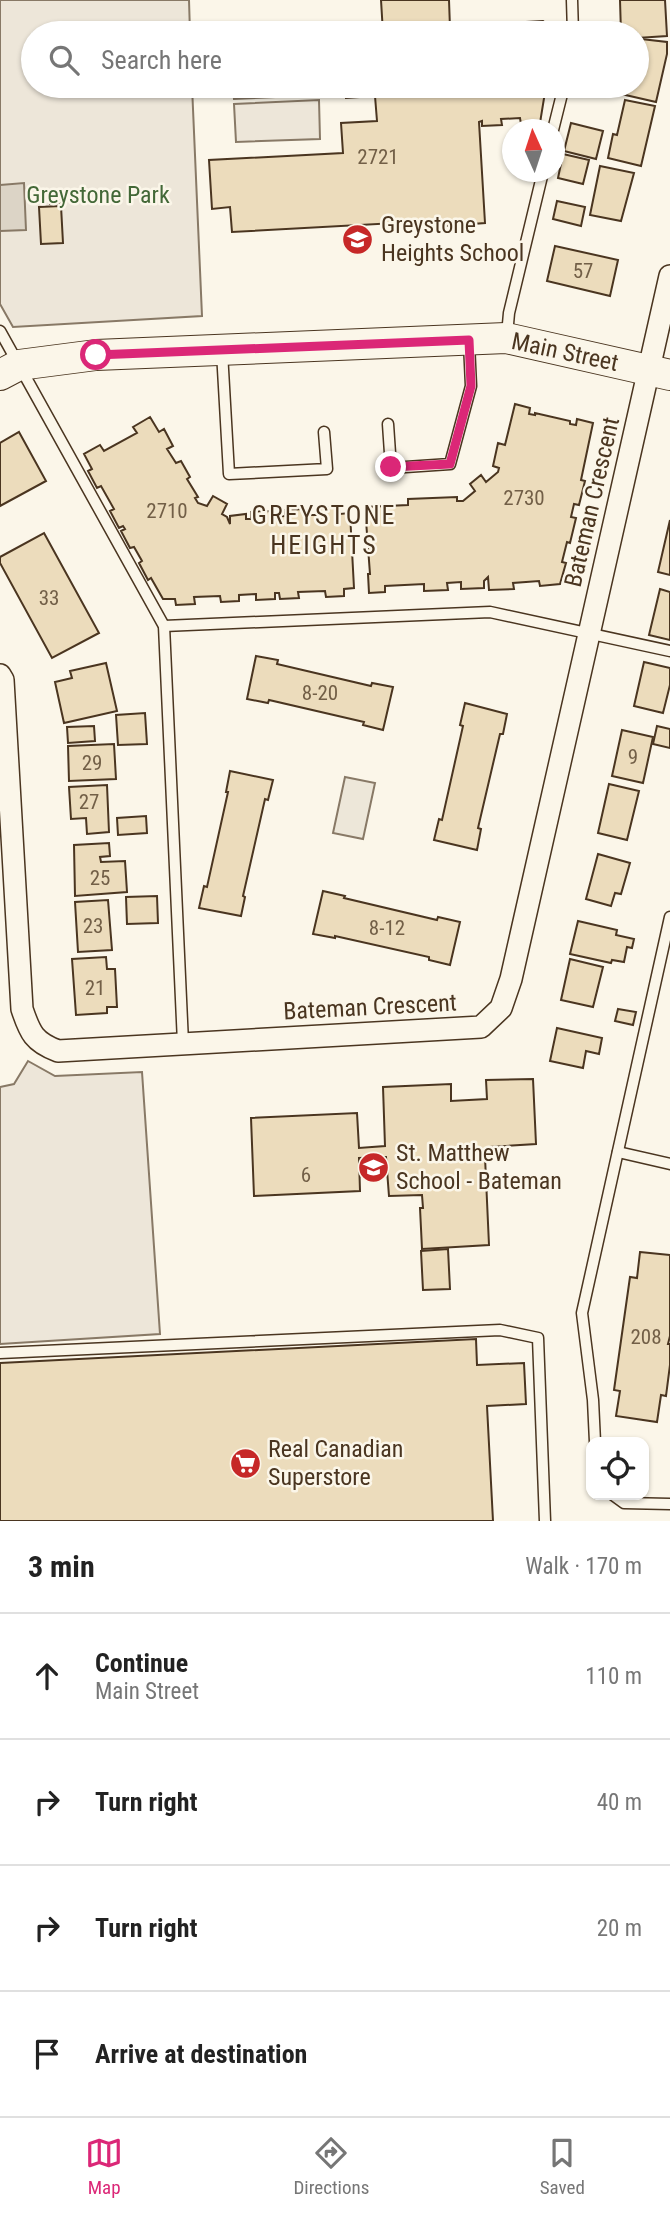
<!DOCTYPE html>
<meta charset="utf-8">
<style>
body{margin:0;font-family:"Roboto Condensed",sans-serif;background:#f6f6f6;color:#222}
.controls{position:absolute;right:21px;bottom:21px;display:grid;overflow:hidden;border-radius:14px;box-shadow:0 2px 5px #0004}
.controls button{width:63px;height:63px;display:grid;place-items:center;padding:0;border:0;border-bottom:2px solid #e0e0e0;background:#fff;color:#222;font:35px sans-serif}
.compass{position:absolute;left:502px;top:119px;width:63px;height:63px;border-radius:50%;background:#fff;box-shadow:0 2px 5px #0004;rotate:357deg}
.stop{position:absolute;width:21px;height:21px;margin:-16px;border:5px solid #db2777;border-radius:50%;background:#fff}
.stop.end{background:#db2777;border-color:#fff;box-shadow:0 2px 7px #0008}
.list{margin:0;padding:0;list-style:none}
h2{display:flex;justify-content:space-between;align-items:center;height:91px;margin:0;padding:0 28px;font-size:30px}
h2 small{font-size:23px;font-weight:400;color:#767676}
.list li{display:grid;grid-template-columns:46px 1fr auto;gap:21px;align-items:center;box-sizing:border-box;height:126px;padding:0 28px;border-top:2px solid #e0e0e0}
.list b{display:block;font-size:26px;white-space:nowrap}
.list p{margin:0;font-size:23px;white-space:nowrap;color:#767676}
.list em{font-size:23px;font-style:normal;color:#767676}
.icon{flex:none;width:38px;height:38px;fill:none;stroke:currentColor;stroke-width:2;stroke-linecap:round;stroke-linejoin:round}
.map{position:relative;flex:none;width:670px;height:1521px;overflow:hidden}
.search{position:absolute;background:#fff;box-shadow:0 2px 5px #0004;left:21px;right:21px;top:21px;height:77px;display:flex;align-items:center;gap:18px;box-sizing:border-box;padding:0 24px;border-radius:38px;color:#767676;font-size:26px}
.sheet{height:595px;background:#fff}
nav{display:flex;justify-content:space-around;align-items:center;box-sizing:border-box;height:98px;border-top:2px solid #e0e0e0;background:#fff;font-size:19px;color:#767676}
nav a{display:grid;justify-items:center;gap:4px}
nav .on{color:#db2777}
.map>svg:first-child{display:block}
.green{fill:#ede6d9;stroke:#887966;stroke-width:2}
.parking{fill:#ede7d9;stroke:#887966;stroke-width:2}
.water{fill:#dcd4c6;stroke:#887966;stroke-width:2}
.building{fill:#ecdcbc;stroke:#4a3520;stroke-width:2}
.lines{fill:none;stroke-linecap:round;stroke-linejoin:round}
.lane-casing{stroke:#4a3520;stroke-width:13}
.street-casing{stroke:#4a3520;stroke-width:24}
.secondary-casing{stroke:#4a3520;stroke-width:32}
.lane{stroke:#fbf6e9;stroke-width:10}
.street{stroke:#fbf6e9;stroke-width:21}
.secondary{stroke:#fbf6e9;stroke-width:30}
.route{stroke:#db2777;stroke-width:9}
.labels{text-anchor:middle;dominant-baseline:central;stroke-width:5;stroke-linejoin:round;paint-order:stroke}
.number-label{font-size:21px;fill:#725f47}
.park-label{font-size:24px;fill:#436837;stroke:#fbf6e9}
.poi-label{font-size:24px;fill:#4a3520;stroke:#fbf6e9;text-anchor:start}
.street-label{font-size:24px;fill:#4a3520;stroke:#fbf6e9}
.neighbourhood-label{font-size:26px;letter-spacing:2px;fill:#4a3520;stroke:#fbf6e9}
</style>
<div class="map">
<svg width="670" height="1521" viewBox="0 0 670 1521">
<rect width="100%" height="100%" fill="#fbf6e9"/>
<!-- green -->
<g class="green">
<polygon points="0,0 189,0 190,33 33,33 33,86 192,86 202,316 13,327 0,304"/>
<polygon points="233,86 318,86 318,95 234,99"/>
<polygon points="319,100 320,139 236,142 234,104"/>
<polygon points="28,1061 55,1076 142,1072 160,1334 0,1344 0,1087 14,1084"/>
</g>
<!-- parking -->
<polygon class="parking" points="345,777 375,783 363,839 333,833"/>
<!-- water -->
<polygon class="water" points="24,183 26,230 0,231 0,185"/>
<!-- building -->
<g class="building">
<polygon points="381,0 449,0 450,28 473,28 476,25 543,21 547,24 544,33 383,33"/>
<polygon points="620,0 665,0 667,36 637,38 637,33 621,33"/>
<polygon points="641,39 667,42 667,54 656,102 608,91 610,86 637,86 637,58"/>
<polygon points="345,86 546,86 540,123 521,124 520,118 501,119 502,125 482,126 482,121 479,122 485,223 433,227 432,221 232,232 230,207 212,209 209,160 343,153 341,123 377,121 375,96 346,98"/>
<polygon points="625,100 655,106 641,166 608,158 613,134 617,135"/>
<polygon points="571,123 603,131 596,159 564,151"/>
<polygon points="563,154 589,160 583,184 558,178"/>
<polygon points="600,166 634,173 621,221 590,215"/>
<polygon points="60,193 61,204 50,204 50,194"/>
<polygon points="557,201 585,207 581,226 553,219"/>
<polygon points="61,206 63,243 41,244 39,207"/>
<polygon points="555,246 618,260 610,296 547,281"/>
<polygon points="515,404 530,408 529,414 535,415 535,413 570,421 570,424 576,425 577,419 593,423 581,480 585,481 579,505 574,504 571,517 576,518 570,543 567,542 562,562 566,563 560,584 540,586 539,581 513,583 514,589 489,590 488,577 484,581 484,588 461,589 461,582 447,583 448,590 424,591 424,584 385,586 385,592 369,593 368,574 370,574 365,507 408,505 408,499 457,497 457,501 463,501 475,491 470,484 481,475 486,482 498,472 499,468 493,466 498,443 505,445"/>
<polygon points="150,417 159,432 164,429 173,446 167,449 176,463 181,461 190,477 187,479 198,497 195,498 198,503 207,506 213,496 227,504 222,514 227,517 230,524 230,516 246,514 246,519 251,519 251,512 271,511 271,517 285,516 285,510 304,509 304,515 321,515 320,508 339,507 340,514 350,513 354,588 344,589 344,596 326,597 325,591 298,592 299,598 280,599 279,593 275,593 275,599 256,600 256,594 239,595 239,601 221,602 220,596 194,597 195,604 176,605 175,599 163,599 151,578 148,580 139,563 142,561 134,547 130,548 121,531 125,529 123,526 119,528 110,511 114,509 101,486 97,488 88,471 92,469 84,454 100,445 104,451 137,433 133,427"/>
<polygon points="19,432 46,481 0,506 0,443"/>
<polygon points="670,520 670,575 658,572"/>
<polygon points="44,533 99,633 52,658 0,563 0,557"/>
<polygon points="660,589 670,592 670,640 649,635"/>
<polygon points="256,656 278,660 277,664 371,686 372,683 393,687 383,730 363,725 364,722 269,700 268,703 247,699"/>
<polygon points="644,662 670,668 670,685 663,713 634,706"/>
<polygon points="106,663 117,711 64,723 55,682 72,678 70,671"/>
<polygon points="465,703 507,714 503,734 500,734 478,828 481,829 477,850 434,840 439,819 442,820 463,726 460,725"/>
<polygon points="145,713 147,744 118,745 116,715"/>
<polygon points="94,726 95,741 68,743 67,727"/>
<polygon points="657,726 670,729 670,748 653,744"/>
<polygon points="622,730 653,737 643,783 612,776"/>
<polygon points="114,744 116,779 69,781 68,746"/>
<polygon points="230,771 273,780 268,800 265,799 243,896 245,897 241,916 199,908 204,886 207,887 228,792 226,792"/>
<polygon points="609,784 639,791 627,840 598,833"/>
<polygon points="107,785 109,832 87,834 86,818 71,819 69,787"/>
<polygon points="146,816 147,833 118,835 117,818"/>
<polygon points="109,843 110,856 100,857 101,862 125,861 127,892 75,896 74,845"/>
<polygon points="598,854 630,863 621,894 615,893 611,906 586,899"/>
<polygon points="323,891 345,896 344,898 437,920 438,917 460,922 450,965 429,960 429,957 335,936 335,938 313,934"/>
<polygon points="157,896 158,923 127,924 126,897"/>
<polygon points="108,900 112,950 78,952 75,902"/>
<polygon points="578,921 617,930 616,935 634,939 632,948 627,947 624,962 612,960 611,963 570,954"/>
<polygon points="106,957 107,969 115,969 117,1007 107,1007 107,1013 76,1015 72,959"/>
<polygon points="570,959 603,967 593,1007 561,1000"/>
<polygon points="618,1009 636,1012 633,1025 615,1021"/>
<polygon points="557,1028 602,1038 599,1054 586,1051 583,1068 550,1061"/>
<polygon points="533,1079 536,1144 490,1147 490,1150 479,1150 480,1157 485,1157 489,1245 422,1249 420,1208 423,1208 422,1195 389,1196 386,1157 359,1158 360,1191 254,1196 251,1118 357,1113 359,1148 385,1146 383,1087 451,1084 451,1101 487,1099 486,1080"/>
<polygon points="448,1249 450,1289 423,1290 421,1251"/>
<polygon points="640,1252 670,1255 670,1336 668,1344 670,1344 670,1365 666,1396 661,1395 657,1422 616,1416 620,1391 614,1390 630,1277 637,1278"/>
<polygon points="476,1339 477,1365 524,1363 526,1404 487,1406 493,1521 0,1521 0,1363"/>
</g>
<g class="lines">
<defs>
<g id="lane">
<polyline points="572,0 573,33"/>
<polyline points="553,130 564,86"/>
<polyline points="0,331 164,626 183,1043"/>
<polyline points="507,335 509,313 543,172"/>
<polyline points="222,352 229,474 327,469 324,432"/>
<polyline points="388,424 391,468 450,464 471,386 469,343"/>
<polyline points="164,626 490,612 670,651"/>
<polyline points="618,1152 670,1164"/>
<polyline points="0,1353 500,1330 538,1338 545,1521"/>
<polyline points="595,1442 593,1400 582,1313 670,917"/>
<polyline points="613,1495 624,1503 670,1504"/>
</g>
<path id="street" d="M0 675 3 680 22 1009C30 1033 34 1042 58 1051L481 1027 501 1008 511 979 670 276"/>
<polyline id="secondary" points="0,375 19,365 96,355 506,338 670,375"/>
</defs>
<!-- lane casing -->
<use href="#lane" class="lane-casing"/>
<!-- street casing -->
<use href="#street" class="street-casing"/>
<!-- secondary casing -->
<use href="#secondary" class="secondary-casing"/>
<!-- lane -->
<use href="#lane" class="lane"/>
<!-- street -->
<use href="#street" class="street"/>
<!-- secondary -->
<use href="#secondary" class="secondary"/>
</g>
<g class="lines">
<!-- route -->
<polyline class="route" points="96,355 469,340 471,386 450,464 391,467"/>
</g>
<!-- icons -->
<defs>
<symbol id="school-disc" viewBox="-11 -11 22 22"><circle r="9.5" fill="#c62828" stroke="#fbf6e9"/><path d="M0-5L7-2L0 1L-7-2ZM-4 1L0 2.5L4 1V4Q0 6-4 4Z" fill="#fff"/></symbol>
<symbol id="supermarket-disc" viewBox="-11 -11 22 22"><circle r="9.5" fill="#c62828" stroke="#fbf6e9"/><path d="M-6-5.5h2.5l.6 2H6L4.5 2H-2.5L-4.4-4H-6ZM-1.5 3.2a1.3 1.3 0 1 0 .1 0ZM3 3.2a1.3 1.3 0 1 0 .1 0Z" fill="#fff"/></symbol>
</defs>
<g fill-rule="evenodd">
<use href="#school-disc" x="340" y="222" width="35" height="35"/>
<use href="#school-disc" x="356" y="1150" width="35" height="35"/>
<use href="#supermarket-disc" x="228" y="1446" width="35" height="35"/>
</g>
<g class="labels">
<!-- number labels -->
<g class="number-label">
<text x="378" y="157">2721</text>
<text x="583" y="271">57</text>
<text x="524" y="498">2730</text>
<text x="167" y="511">2710</text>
<text x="49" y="598">33</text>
<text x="320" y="693">8-20</text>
<text x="633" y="757">9</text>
<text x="92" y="763">29</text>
<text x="89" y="802">27</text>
<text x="100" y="878">25</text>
<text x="93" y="926">23</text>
<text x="387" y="928">8-12</text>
<text x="95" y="988">21</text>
<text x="306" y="1175">6</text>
<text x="646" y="1337">208</text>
</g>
<!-- park labels -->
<g class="park-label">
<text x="98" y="195">Greystone Park</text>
</g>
<!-- poi labels -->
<g class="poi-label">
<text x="381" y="225">Greystone<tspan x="381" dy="28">Heights School</tspan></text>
<text x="396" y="1153">St. Matthew<tspan x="396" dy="28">School - Bateman</tspan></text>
<text x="268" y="1449">Real Canadian<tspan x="268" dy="28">Superstore</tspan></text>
</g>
<!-- street labels -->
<g class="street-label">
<text transform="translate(565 352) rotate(12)">Main Street</text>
<text transform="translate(592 502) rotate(-77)">Bateman Crescent</text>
<text transform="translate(370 1007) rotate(-3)">Bateman Crescent</text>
</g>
<!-- neighbourhood labels -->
<g class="neighbourhood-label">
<text x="324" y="515">GREYSTONE<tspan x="324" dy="30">HEIGHTS</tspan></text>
</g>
</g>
</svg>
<div class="controls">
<button><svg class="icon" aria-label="locate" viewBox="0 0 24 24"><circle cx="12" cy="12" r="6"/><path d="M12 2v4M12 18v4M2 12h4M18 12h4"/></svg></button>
</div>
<svg class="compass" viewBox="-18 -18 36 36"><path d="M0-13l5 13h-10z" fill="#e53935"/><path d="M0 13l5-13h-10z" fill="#767676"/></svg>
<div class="stop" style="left:96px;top:355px"></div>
<div class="stop end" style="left:391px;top:467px"></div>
<div class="search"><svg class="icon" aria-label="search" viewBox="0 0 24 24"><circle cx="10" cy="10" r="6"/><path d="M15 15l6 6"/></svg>Search here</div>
</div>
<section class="sheet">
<h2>3 min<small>Walk · 170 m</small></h2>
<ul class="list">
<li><svg class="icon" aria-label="ahead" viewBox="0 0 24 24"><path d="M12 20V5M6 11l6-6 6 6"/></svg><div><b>Continue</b><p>Main Street</p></div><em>110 m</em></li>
<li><svg class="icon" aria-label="right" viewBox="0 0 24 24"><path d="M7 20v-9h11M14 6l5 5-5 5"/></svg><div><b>Turn right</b></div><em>40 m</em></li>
<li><svg class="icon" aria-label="right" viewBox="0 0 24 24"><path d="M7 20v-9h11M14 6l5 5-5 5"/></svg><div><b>Turn right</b></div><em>20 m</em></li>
<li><svg class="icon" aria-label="arrive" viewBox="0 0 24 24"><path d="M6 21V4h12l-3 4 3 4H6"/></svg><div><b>Arrive at destination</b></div></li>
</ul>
</section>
<nav>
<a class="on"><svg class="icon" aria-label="map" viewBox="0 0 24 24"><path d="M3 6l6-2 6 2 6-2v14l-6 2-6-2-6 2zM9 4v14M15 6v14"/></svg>Map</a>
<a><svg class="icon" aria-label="directions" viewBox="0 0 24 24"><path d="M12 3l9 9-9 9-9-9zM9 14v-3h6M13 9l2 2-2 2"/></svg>Directions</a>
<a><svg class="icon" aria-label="saved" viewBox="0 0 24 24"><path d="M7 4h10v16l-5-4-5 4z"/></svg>Saved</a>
</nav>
